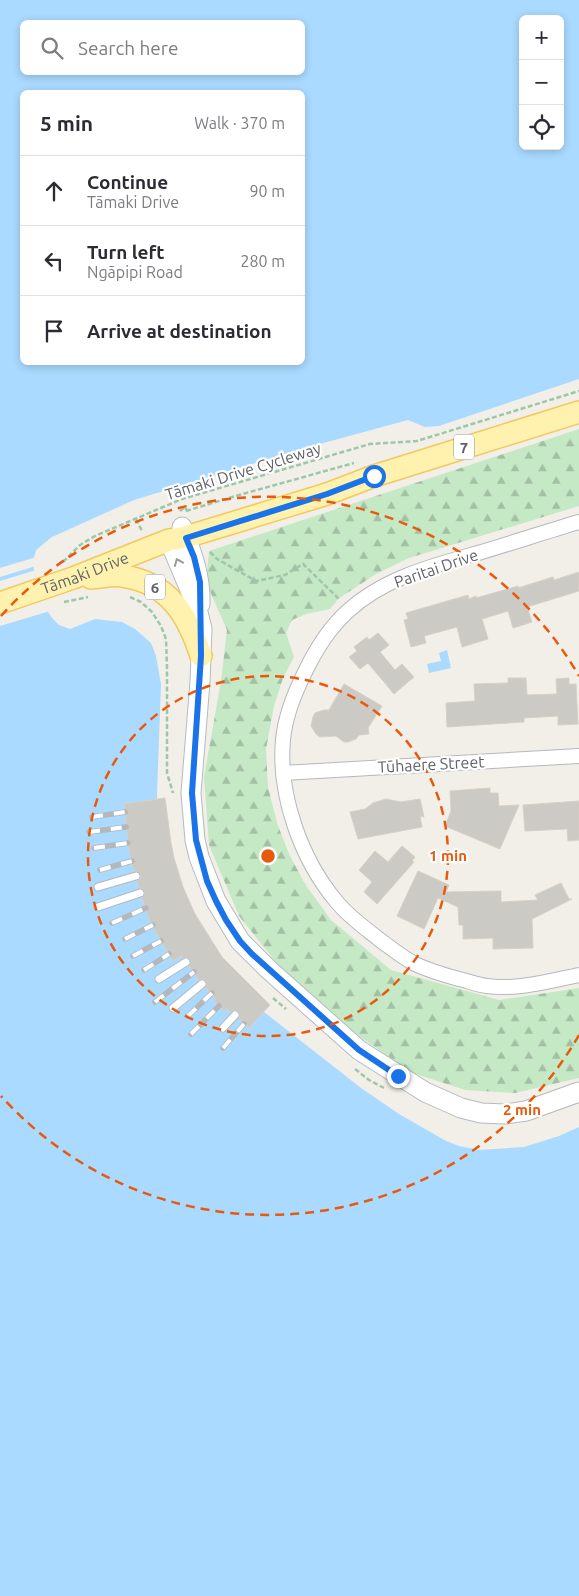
<!DOCTYPE html>
<meta charset="utf-8">
<style>
body{margin:0;font-family:Ubuntu,sans-serif;background:#f7f7f7;color:#2b2b33}
.controls{position:absolute;right:15px;top:15px;display:grid;overflow:hidden;border-radius:8px;box-shadow:0 2px 8px #0003}
.controls button{width:45px;height:45px;display:grid;place-items:center;padding:0;border:0;border-bottom:1px solid #e1e1e2;background:#fff;color:#2b2b33;font:25px sans-serif}
.stop{position:absolute;width:15px;height:15px;margin:-11px;border:4px solid #1a73e8;border-radius:50%;background:#fff}
.stop.end{background:#1a73e8;border-color:#fff;box-shadow:0 1px 5px #0008}
.list{margin:0;padding:0;list-style:none}
h2{display:flex;justify-content:space-between;align-items:center;height:65px;margin:0;padding:0 20px;font-size:21px}
h2 small{font-size:16px;font-weight:400;color:#7c7c81}
.list li{display:grid;grid-template-columns:32px 1fr auto;gap:15px;align-items:center;box-sizing:border-box;height:70px;padding:0 20px;border-top:1px solid #e1e1e2}
.list b{display:block;font-size:19px;white-space:nowrap}
.list p{margin:0;font-size:16px;white-space:nowrap;color:#7c7c81}
.list em{font-size:16px;font-style:normal;color:#7c7c81}
.icon{flex:none;width:28px;height:28px;fill:none;stroke:currentColor;stroke-width:2;stroke-linecap:round;stroke-linejoin:round}
.map{position:relative;flex:none;width:579px;height:1596px;overflow:hidden}
.search{position:absolute;background:#fff;box-shadow:0 2px 8px #0003;left:20px;top:20px;width:285px;height:55px;display:flex;align-items:center;gap:12px;box-sizing:border-box;padding:0 18px;border-radius:8px;color:#7c7c81;font-size:19px}
.panel{position:absolute;background:#fff;box-shadow:0 2px 8px #0003;left:20px;top:90px;width:285px;height:275px;border-radius:8px}
.map>svg:first-child{display:block}
.forest{fill:url(#forest-firs)}
.water{fill:#aadaff;fill-rule:evenodd}
.pier{fill:#f1efe8}
.building{fill:#cccac5;stroke:#d6d1c6}
.lines{fill:none;stroke-linecap:round;stroke-linejoin:round}
.lane-casing{stroke:#b5b8bc;stroke-width:9}
.street-casing{stroke:#b5b8bc;stroke-width:16}
.secondary-casing{stroke:#b6babf;stroke-width:21}
.primary-casing{stroke:#f2c960;stroke-width:24}
.path{stroke:#9cc7a9;stroke-width:2.5;stroke-dasharray:5 2.5;stroke-linecap:butt}
.lane{stroke:#fff;stroke-width:7}
.street{stroke:#fff;stroke-width:14}
.secondary{stroke:#fff;stroke-width:19}
.primary{stroke:#fff2af;stroke-width:21}
.rail-casing{stroke:#b6b7b8;stroke-width:5.5}
.rail{stroke:#fff;stroke-width:4;stroke-dasharray:11;stroke-linecap:butt}
.oneway{stroke:#979a9d}
.route{stroke:#1a73e8;stroke-width:6}
.ring{fill:none;stroke:#e8590c;stroke-width:2.5;stroke-dasharray:9 6}
.labels{text-anchor:middle;dominant-baseline:central;stroke-width:4.5;stroke-linejoin:round;paint-order:stroke}
.shield{fill:#fff;stroke:#8f9295;stroke-width:1}
.shield-label{font-size:15px;font-weight:bold;fill:#5f6368}
.street-label{font-size:16px;fill:#5f6368;stroke:#fff}
.centre{fill:#e8590c;stroke:#fff;stroke-width:2.5}
.ring-label{font-size:15px;text-anchor:middle;font-weight:bold;fill:#e8590c;stroke:#fff;stroke-width:4.5;stroke-linejoin:round;paint-order:stroke}
</style>
<div class="map">
<svg width="579" height="1596" viewBox="0 0 579 1596">
<defs>
<pattern id="forest-firs" width="22" height="20" patternUnits="userSpaceOnUse" patternTransform="scale(1.25)"><rect width="22" height="20" fill="#c5e8c5"/><path d="M5 1l3.5 6h-7zM16 11l3.5 6h-7z" fill="#a3c0a4"/></pattern>
</defs>
<rect width="100%" height="100%" fill="#f1efe8"/>
<!-- forest -->
<polygon class="forest" points="579,429 579,506 409,558 376,574 338,599 330,609 306,614 292,620 286,633 294,657 283,678 274,706 266,749 268,787 277,823 289,854 305,884 331,920 391,970 499,1000 579,988 579,1078 515,1093 465,1090 410,1072 358,1035 279,966 239,916 209,845 204,777 221,681 227,630 206,582 209,551"/>
<!-- water -->
<g class="water">
<path d="M0 0H579V379L439 426 425 427 408 420 294 451 134 500 52 537 36 550 33 562 34 571 48 612 53 619 59 625 70 629 95 619 122 622 135 629 151 643 156 656 161 684 156 823 179 901 250 1001 361 1088 399 1114 446 1141 459 1146 479 1150 524 1147 559 1136 579 1127V1596H0ZM523 19H560V146H523ZM22 22H302V72H22ZM22 92H302V362H22Z"/>
<polygon points="447,650 451,668 429,673 427,664 441,661 439,653"/>
</g>
<!-- pier -->
<g class="pier">
<polygon points="36,557 36,566 0,577 0,568"/>
<polygon points="36,570 50,611 0,626 0,581"/>
</g>
<!-- building -->
<g class="building">
<polygon points="579,572 579,591 527,607 532,622 513,628 508,611 482,619 488,639 462,647 457,627 424,636 426,643 411,647 404,620 408,619 406,613 468,595 469,599 476,596 476,598 518,586 518,588 553,577 554,580"/>
<polygon points="378,633 389,645 380,652 395,670 402,664 414,677 394,694 368,663 360,669 349,657 357,651 354,647 367,637 369,640"/>
<polygon points="508,678 526,678 527,695 557,694 556,679 569,678 569,684 576,684 578,724 558,725 558,716 524,718 524,722 447,727 446,703 475,701 474,684 508,683"/>
<polygon points="344,684 382,706 368,728 369,734 359,735 356,739 348,742 344,742 336,736 320,737 316,734 311,726 313,717 315,713 324,710 329,710"/>
<polygon points="490,788 490,793 498,793 499,806 519,805 500,849 445,826 451,811 450,791"/>
<polygon points="165,798 171,843 174,858 183,887 195,914 222,957 270,1005 249,1028 239,1019 240,1014 238,1011 234,1010 231,1012 227,1008 224,1011 214,1001 216,1000 206,988 207,985 206,981 203,979 199,980 189,966 191,961 189,958 183,958 181,956 173,961 154,929 146,911 142,898 145,892 143,889 139,888 137,881 140,879 141,874 138,871 134,871 130,856 124,804"/>
<polygon points="386,799 401,802 420,799 424,817 420,816 422,827 358,839 350,812 365,809 373,803"/>
<polygon points="579,801 579,840 568,841 567,829 525,831 523,805"/>
<polygon points="402,846 415,857 412,861 414,862 377,904 364,892 372,882 359,870 375,851 388,862"/>
<polygon points="418,871 449,885 446,892 501,891 501,902 538,900 535,895 561,883 569,899 572,899 532,919 533,948 493,949 493,938 463,939 463,925 459,925 458,907 438,898 424,929 397,916"/>
</g>
<g class="lines">
<defs>
<g id="lane">
<polyline points="98,887 136,876"/>
<polyline points="98,907 140,893"/>
<polyline points="159,979 186,962"/>
<polyline points="173,1008 202,984"/>
<polyline points="223,1028 235,1015"/>
</g>
<g id="street">
<path d="M579 522C545 532 512 543 478 553 432 566 384 578 348 611 329 628 316 649 305 672 294 694 285 716 283 740 278 795 301 859 336 901 348 916 365 928 380 940 391 948 403 958 415 964 428 970 444 975 459 979 468 981 478 985 487 986 518 990 549 981 579 975"/>
<polyline points="283,773 579,756"/>
</g>
<g id="secondary">
<path d="M182 527C192 553 201 576 200 604"/>
<polyline points="169,540 196,604 202,629 200,682 191,793 195,840 199,857 216,901 240,941 268,969 359,1050 425,1092 461,1108 481,1113 505,1114 526,1111 579,1092"/>
</g>
<g id="primary">
<path d="M91 578C101 578 111 574 122 576 168 582 188 615 201 656"/>
<path id="s1" d="M0 603 73 578 169 540 186 537 327 494 374 476 438 456 579 412"/>
</g>
</defs>
<!-- lane casing -->
<use href="#lane" class="lane-casing"/>
<!-- street casing -->
<use href="#street" class="street-casing"/>
<!-- secondary casing -->
<use href="#secondary" class="secondary-casing"/>
<!-- primary casing -->
<use href="#primary" class="primary-casing"/>
<!-- path -->
<g class="path">
<polyline points="180,511 185,507 187,511"/>
<polyline points="186,511 239,495 354,463"/>
<polyline points="136,519 142,531"/>
<polyline points="210,552 217,559 256,581 285,575 303,564 340,600"/>
<polyline points="63,562 80,545 95,536 182,499 370,444 417,441 579,391"/>
<polyline points="130,597 141,602 152,612 161,626 166,639 167,667 167,773 173,793"/>
<polyline points="64,602 88,597"/>
<polyline points="273,998 286,1009"/>
<polyline points="355,1069 369,1080 384,1088"/>
</g>
<!-- lane -->
<use href="#lane" class="lane"/>
<!-- street -->
<use href="#street" class="street"/>
<!-- secondary -->
<use href="#secondary" class="secondary"/>
<!-- primary -->
<use href="#primary" class="primary"/>
<defs>
<g id="rail">
<polyline points="92,817 125,812"/>
<polyline points="89,832 126,827"/>
<polyline points="94,848 128,843"/>
<polyline points="100,870 132,861"/>
<polyline points="112,923 146,908"/>
<polyline points="125,939 153,925"/>
<polyline points="133,956 161,941"/>
<polyline points="144,970 169,954"/>
<polyline points="155,1002 194,972"/>
<polyline points="188,1016 212,993"/>
<polyline points="191,1034 219,1006"/>
<polyline points="223,1048 244,1024"/>
</g>
</defs>
<!-- rail casing -->
<use href="#rail" class="rail-casing"/>
<!-- rail -->
<use href="#rail" class="rail"/>
</g>
<!-- one-way arrows -->
<defs><path id="oneway-chevron" d="M-2-3.5L2.5 0L-2 3.5" fill="none" stroke-width="1.6" stroke-linecap="round" stroke-linejoin="round" transform="scale(1.25)"/></defs>
<use class="oneway" href="#oneway-chevron" transform="translate(178 562) rotate(-112)"/>
<g class="lines">
<!-- route -->
<polyline class="route" points="374,476 327,494 186,538 194,557 200,582 201,656 192,793 196,840 207,881 216,901 226,920 240,941 252,954 359,1050 398,1076"/>
</g>
<!-- distance rings -->
<g class="ring">
<circle cx="268" cy="856" r="180"/>
<path d="M579 1035A359 359 0 0 1 1 1096M1 616A359 359 0 0 1 579 676"/>
</g>
<g class="labels">
<!-- shield labels -->
<g class="shield">
<rect x="454" y="434.5" width="20" height="25" rx="4"/>
<rect x="145" y="574.5" width="20" height="25" rx="4"/>
</g>
<g class="shield-label">
<text x="464" y="447">7</text>
<text x="155" y="587">6</text>
</g>
<!-- street labels -->
<g class="street-label">
<text transform="translate(243 471) rotate(-17)">Tāmaki Drive Cycleway</text>
<text transform="translate(436 568) rotate(-19)">Paritai Drive</text>
<text stroke="none"><textPath href="#s1" startOffset="90">Tāmaki Drive</textPath></text>
<text transform="translate(431 764) rotate(-3)">Tūhaere Street</text>
</g>
</g>
<circle cx="268" cy="856" r="8" class="centre"/>
<g class="ring-label">
<text x="448" y="861">1 min</text>
<text x="522" y="1115">2 min</text>
</g>
</svg>
<div class="controls">
<button>+</button>
<button>−</button>
<button><svg class="icon" aria-label="locate" viewBox="0 0 24 24"><circle cx="12" cy="12" r="6"/><path d="M12 2v4M12 18v4M2 12h4M18 12h4"/></svg></button>
</div>
<div class="stop" style="left:374px;top:476px"></div>
<div class="stop end" style="left:398px;top:1076px"></div>
<div class="search"><svg class="icon" aria-label="search" viewBox="0 0 24 24"><circle cx="10" cy="10" r="6"/><path d="M15 15l6 6"/></svg>Search here</div>
<section class="panel">
<h2>5 min<small>Walk · 370 m</small></h2>
<ul class="list">
<li><svg class="icon" aria-label="ahead" viewBox="0 0 24 24"><path d="M12 20V5M6 11l6-6 6 6"/></svg><div><b>Continue</b><p>Tāmaki Drive</p></div><em>90 m</em></li>
<li><svg class="icon" aria-label="left" viewBox="0 0 24 24"><path d="M17 20v-9H6M10 6l-5 5 5 5"/></svg><div><b>Turn left</b><p>Ngāpipi Road</p></div><em>280 m</em></li>
<li><svg class="icon" aria-label="arrive" viewBox="0 0 24 24"><path d="M6 21V4h12l-3 4 3 4H6"/></svg><div><b>Arrive at destination</b></div></li>
</ul>
</section>
</div>
